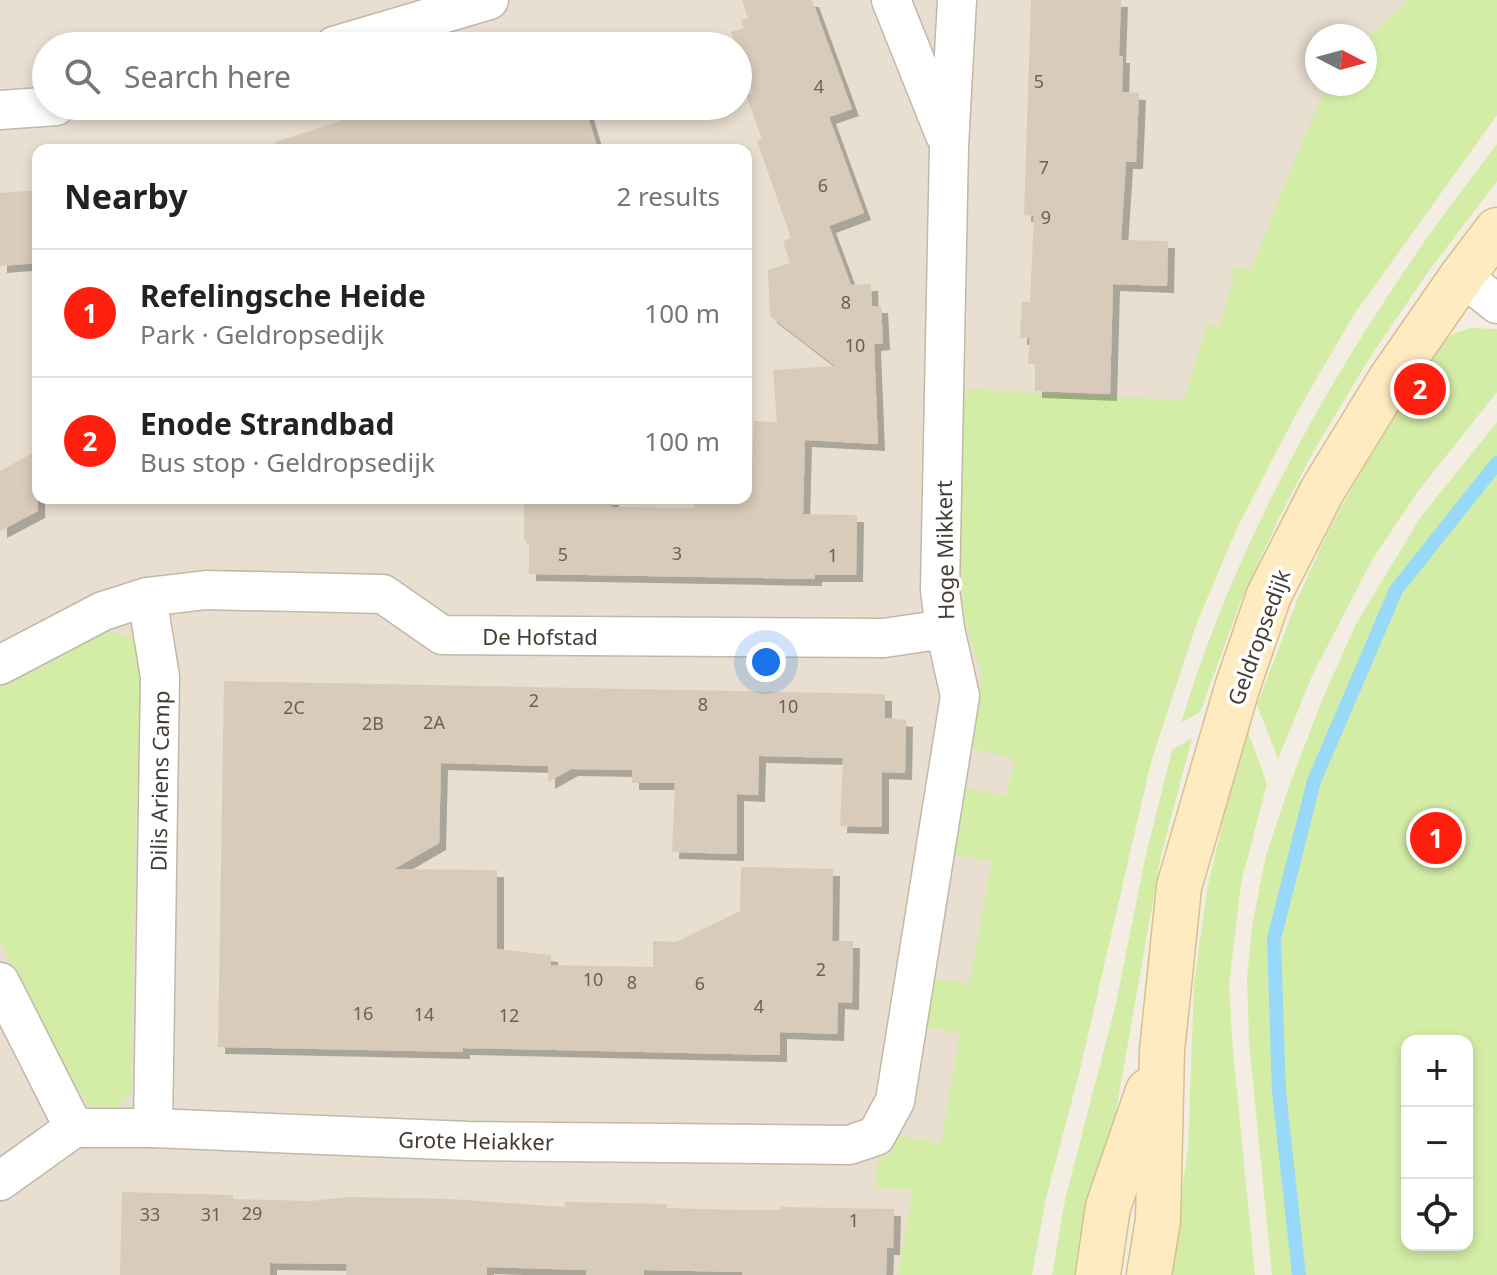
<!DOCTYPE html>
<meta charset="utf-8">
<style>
body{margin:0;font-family:"Noto Sans",sans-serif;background:#f6f6f6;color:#222}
.controls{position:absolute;right:24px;bottom:24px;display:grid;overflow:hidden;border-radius:16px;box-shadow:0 4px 12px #0003}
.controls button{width:72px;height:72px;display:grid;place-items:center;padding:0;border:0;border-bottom:2px solid #e0e0e0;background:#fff;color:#222;font:40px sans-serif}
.compass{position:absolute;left:1305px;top:24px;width:72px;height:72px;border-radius:50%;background:#fff;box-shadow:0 4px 12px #0003;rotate:96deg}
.you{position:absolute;left:766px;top:662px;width:28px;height:28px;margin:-20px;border:6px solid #fff;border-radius:50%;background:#1a73e8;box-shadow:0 0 0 12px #1a73e833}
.badge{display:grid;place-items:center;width:52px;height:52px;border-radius:50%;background:#ff1f0f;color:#fff;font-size:26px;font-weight:700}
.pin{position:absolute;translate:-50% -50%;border:4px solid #fff;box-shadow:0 2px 8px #0006}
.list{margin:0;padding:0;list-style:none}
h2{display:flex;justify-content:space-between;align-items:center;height:104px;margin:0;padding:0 32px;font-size:34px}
h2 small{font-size:26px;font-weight:400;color:#767676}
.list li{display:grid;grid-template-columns:52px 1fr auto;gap:24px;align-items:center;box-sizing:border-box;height:128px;padding:0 32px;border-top:2px solid #e0e0e0}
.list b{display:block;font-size:30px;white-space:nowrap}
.list p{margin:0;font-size:26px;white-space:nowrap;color:#767676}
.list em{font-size:26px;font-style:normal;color:#767676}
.icon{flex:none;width:44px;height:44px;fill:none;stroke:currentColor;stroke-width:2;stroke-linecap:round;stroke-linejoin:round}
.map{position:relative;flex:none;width:1497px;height:1275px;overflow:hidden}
.search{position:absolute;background:#fff;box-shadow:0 4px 12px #0003;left:32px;top:32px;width:720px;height:88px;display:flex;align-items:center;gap:20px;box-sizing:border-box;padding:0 28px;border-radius:44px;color:#767676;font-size:30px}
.panel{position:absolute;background:#fff;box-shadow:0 4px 12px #0003;left:32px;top:144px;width:720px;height:360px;border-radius:16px}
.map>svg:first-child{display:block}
.residential{fill:#e8dfd0;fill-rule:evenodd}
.green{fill:#d3eda7;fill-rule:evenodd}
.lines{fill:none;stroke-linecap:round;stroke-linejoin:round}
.stream{stroke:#98d8f8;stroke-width:14}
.building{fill:#d9cbba;filter:url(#shadow)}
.street-casing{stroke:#c3b7a8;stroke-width:41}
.secondary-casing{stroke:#d8bf8e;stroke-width:47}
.street{stroke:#fff;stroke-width:38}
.secondary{stroke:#ffebc2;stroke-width:44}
.labels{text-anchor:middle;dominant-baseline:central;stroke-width:7;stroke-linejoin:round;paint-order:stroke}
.number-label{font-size:18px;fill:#6b6055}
.street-label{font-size:22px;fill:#463d33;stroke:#fff}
</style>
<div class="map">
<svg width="1497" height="1275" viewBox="0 0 1497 1275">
<defs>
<filter id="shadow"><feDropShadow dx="7" dy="7" stdDeviation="0" flood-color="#0004"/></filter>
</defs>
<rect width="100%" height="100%" fill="#f4ede3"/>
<!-- residential -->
<path class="residential" d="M0 0H1497L1170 456 938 1275H0ZM1317 36H1365V84H1317ZM46 46H738V106H46ZM38 150H746V498H38Z"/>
<!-- green -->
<g class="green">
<polygon points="1409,0 1497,0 1497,115 1353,316 1295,416 1237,528 1196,625 1151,762 1080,1070 1046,1198 1032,1275 897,1275 913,1190 876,1187 877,1160 891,1154 897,1135 941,1144 960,1033 917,1025 926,977 969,984 992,861 949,854 964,787 1006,796 1015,759 971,748 979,703 981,673 957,591 963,389 1184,400 1207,325 1220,326 1235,268 1251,269 1303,139 1328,84 1365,84 1365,40"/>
<path d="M1497 144V181L1428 272 1369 359 1312 454 1278 520 1241 601 1200 712 1181 723C1230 561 1312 407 1407 267 1435 225 1467 184 1497 144Z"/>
<polygon points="1471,328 1497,329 1497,392 1419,490 1372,560 1313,674 1278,759 1257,705 1297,600 1328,532 1368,458 1412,383 1440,343 1455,333"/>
<path d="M1497 422V1275H1272L1249 1042 1247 979 1252 926 1266 855 1287 792 1322 700 1356 624 1420 518ZM1407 1041H1467V1245H1407Z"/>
<polygon points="108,631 134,638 143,674 136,813 131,1093 117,1108 87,1105 0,943 0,682 62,648"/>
<polygon points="1248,732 1267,784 1241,883 1229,985 1233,1052 1255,1275 1169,1275 1188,1149 1194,983 1207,890 1227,802"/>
<polygon points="1192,738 1161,856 1087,1275 1052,1275 1065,1200 1116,1003 1145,859 1172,750"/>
</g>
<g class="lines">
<!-- stream -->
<polyline class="stream" points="1299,1275 1279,1092 1274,939 1314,781 1396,590 1497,463"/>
</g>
<!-- building -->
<g class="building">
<polygon points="742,0 812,0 852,109 829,117 864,213 829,226 851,285 871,284 872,306 881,306 883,343 874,344 878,444 805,440 803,514 857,515 856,575 815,575 815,579 529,574 529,546 524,539 524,498 612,498 612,507 695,508 695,498 746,498 746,494 751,495 754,421 777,422 773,370 835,366 770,316 768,270 790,263 783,241 791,238 757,141 762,139 746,95 752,93 738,46 736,46 731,32 744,28 741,20 748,18"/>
<polygon points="1031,0 1121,0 1119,56 1123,56 1122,92 1139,93 1136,162 1126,162 1121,240 1168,241 1167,286 1113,284 1110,394 1035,391 1035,364 1028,364 1030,338 1020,338 1022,302 1030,302 1034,216 1024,215"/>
<polygon points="387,106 585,106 598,150 276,150 275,142"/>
<polygon points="38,190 38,263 0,266 0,193"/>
<polygon points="38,450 38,511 0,531 0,471"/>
<polygon points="224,681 885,694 885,718 906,720 905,773 882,772 882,827 840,826 843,758 759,756 758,795 737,794 737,854 672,852 675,783 632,783 632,770 571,769 548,782 548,766 441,763 439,843 394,869 497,870 497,949 551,955 551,965 653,967 653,941 676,942 740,911 741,867 833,869 832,941 853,941 852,1003 838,1002 837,1034 780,1032 780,1055 463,1048 463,1052 218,1047"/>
<polygon points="122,1192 233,1195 233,1199 310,1201 348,1197 450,1199 565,1207 565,1202 667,1204 667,1208 744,1210 780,1210 781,1207 894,1209 893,1248 887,1248 886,1275 742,1275 742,1272 644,1270 644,1275 586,1275 586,1270 487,1267 487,1275 346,1275 347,1264 270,1263 270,1275 120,1275"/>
</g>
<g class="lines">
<defs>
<g id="street">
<polyline points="891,0 945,135"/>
<polyline points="334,46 489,0"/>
<polyline points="0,110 56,106"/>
<polyline points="1462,276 1497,304"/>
<polyline points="147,597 206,590 383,594 442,635 884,638 945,629"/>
<polyline points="0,665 103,611 147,597 160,677 153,1128"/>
<polyline points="0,982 74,1128"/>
<polyline points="74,1128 153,1128 468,1141 849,1145 876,1136 895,1101 960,696 945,629 940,590 949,146 957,0"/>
<polyline points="0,1181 74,1128"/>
</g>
<g id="secondary">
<polyline points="1098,1275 1108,1207 1148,1091"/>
<polyline points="1149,1275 1158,1220 1162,1051 1179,887 1237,688 1269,595 1322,491 1390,380 1462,276 1497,230"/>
</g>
</defs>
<!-- street casing -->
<use href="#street" class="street-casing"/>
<!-- secondary casing -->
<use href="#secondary" class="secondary-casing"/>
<!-- street -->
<use href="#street" class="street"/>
<!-- secondary -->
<use href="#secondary" class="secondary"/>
</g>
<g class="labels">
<!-- number labels -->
<g class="number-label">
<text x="1039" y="81">5</text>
<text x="819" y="86">4</text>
<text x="1044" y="167">7</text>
<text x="823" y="185">6</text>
<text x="1046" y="217">9</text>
<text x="846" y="302">8</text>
<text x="855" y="345">10</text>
<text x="677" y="553">3</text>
<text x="563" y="554">5</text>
<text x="833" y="555">1</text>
<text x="534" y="700">2</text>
<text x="703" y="704">8</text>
<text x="788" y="706">10</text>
<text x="294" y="707">2C</text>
<text x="434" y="722">2A</text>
<text x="373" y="723">2B</text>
<text x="821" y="969">2</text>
<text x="593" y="979">10</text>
<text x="632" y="982">8</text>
<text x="700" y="983">6</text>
<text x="759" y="1006">4</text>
<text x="363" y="1013">16</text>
<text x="424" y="1014">14</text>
<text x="509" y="1015">12</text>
<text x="252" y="1213">29</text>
<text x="150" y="1214">33</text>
<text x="211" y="1214">31</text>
<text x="854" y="1220">1</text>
</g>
<!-- street labels -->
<g class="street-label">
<text transform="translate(944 550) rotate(-91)">Hoge Mikkert</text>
<text x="540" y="636">De Hofstad</text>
<text transform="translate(1258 637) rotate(-70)">Geldropsedijk</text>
<text transform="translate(159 781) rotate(-89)">Dilis Ariens Camp</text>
<text transform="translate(476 1140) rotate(1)">Grote Heiakker</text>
</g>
</g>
</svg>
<div class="controls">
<button>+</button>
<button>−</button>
<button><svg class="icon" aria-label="locate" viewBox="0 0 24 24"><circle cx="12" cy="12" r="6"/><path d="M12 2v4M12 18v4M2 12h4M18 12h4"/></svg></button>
</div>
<svg class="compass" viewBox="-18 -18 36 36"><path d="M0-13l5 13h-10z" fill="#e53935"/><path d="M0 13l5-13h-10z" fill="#767676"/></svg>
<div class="you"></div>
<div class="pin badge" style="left:1436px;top:838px">1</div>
<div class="pin badge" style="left:1420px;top:389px">2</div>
<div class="search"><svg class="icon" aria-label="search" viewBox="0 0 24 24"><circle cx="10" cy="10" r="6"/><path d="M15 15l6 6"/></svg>Search here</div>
<section class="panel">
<h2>Nearby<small>2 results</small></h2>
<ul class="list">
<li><span class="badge">1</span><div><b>Refelingsche Heide</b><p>Park · Geldropsedijk</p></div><em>100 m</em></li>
<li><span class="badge">2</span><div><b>Enode Strandbad</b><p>Bus stop · Geldropsedijk</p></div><em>100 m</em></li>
</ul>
</section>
</div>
